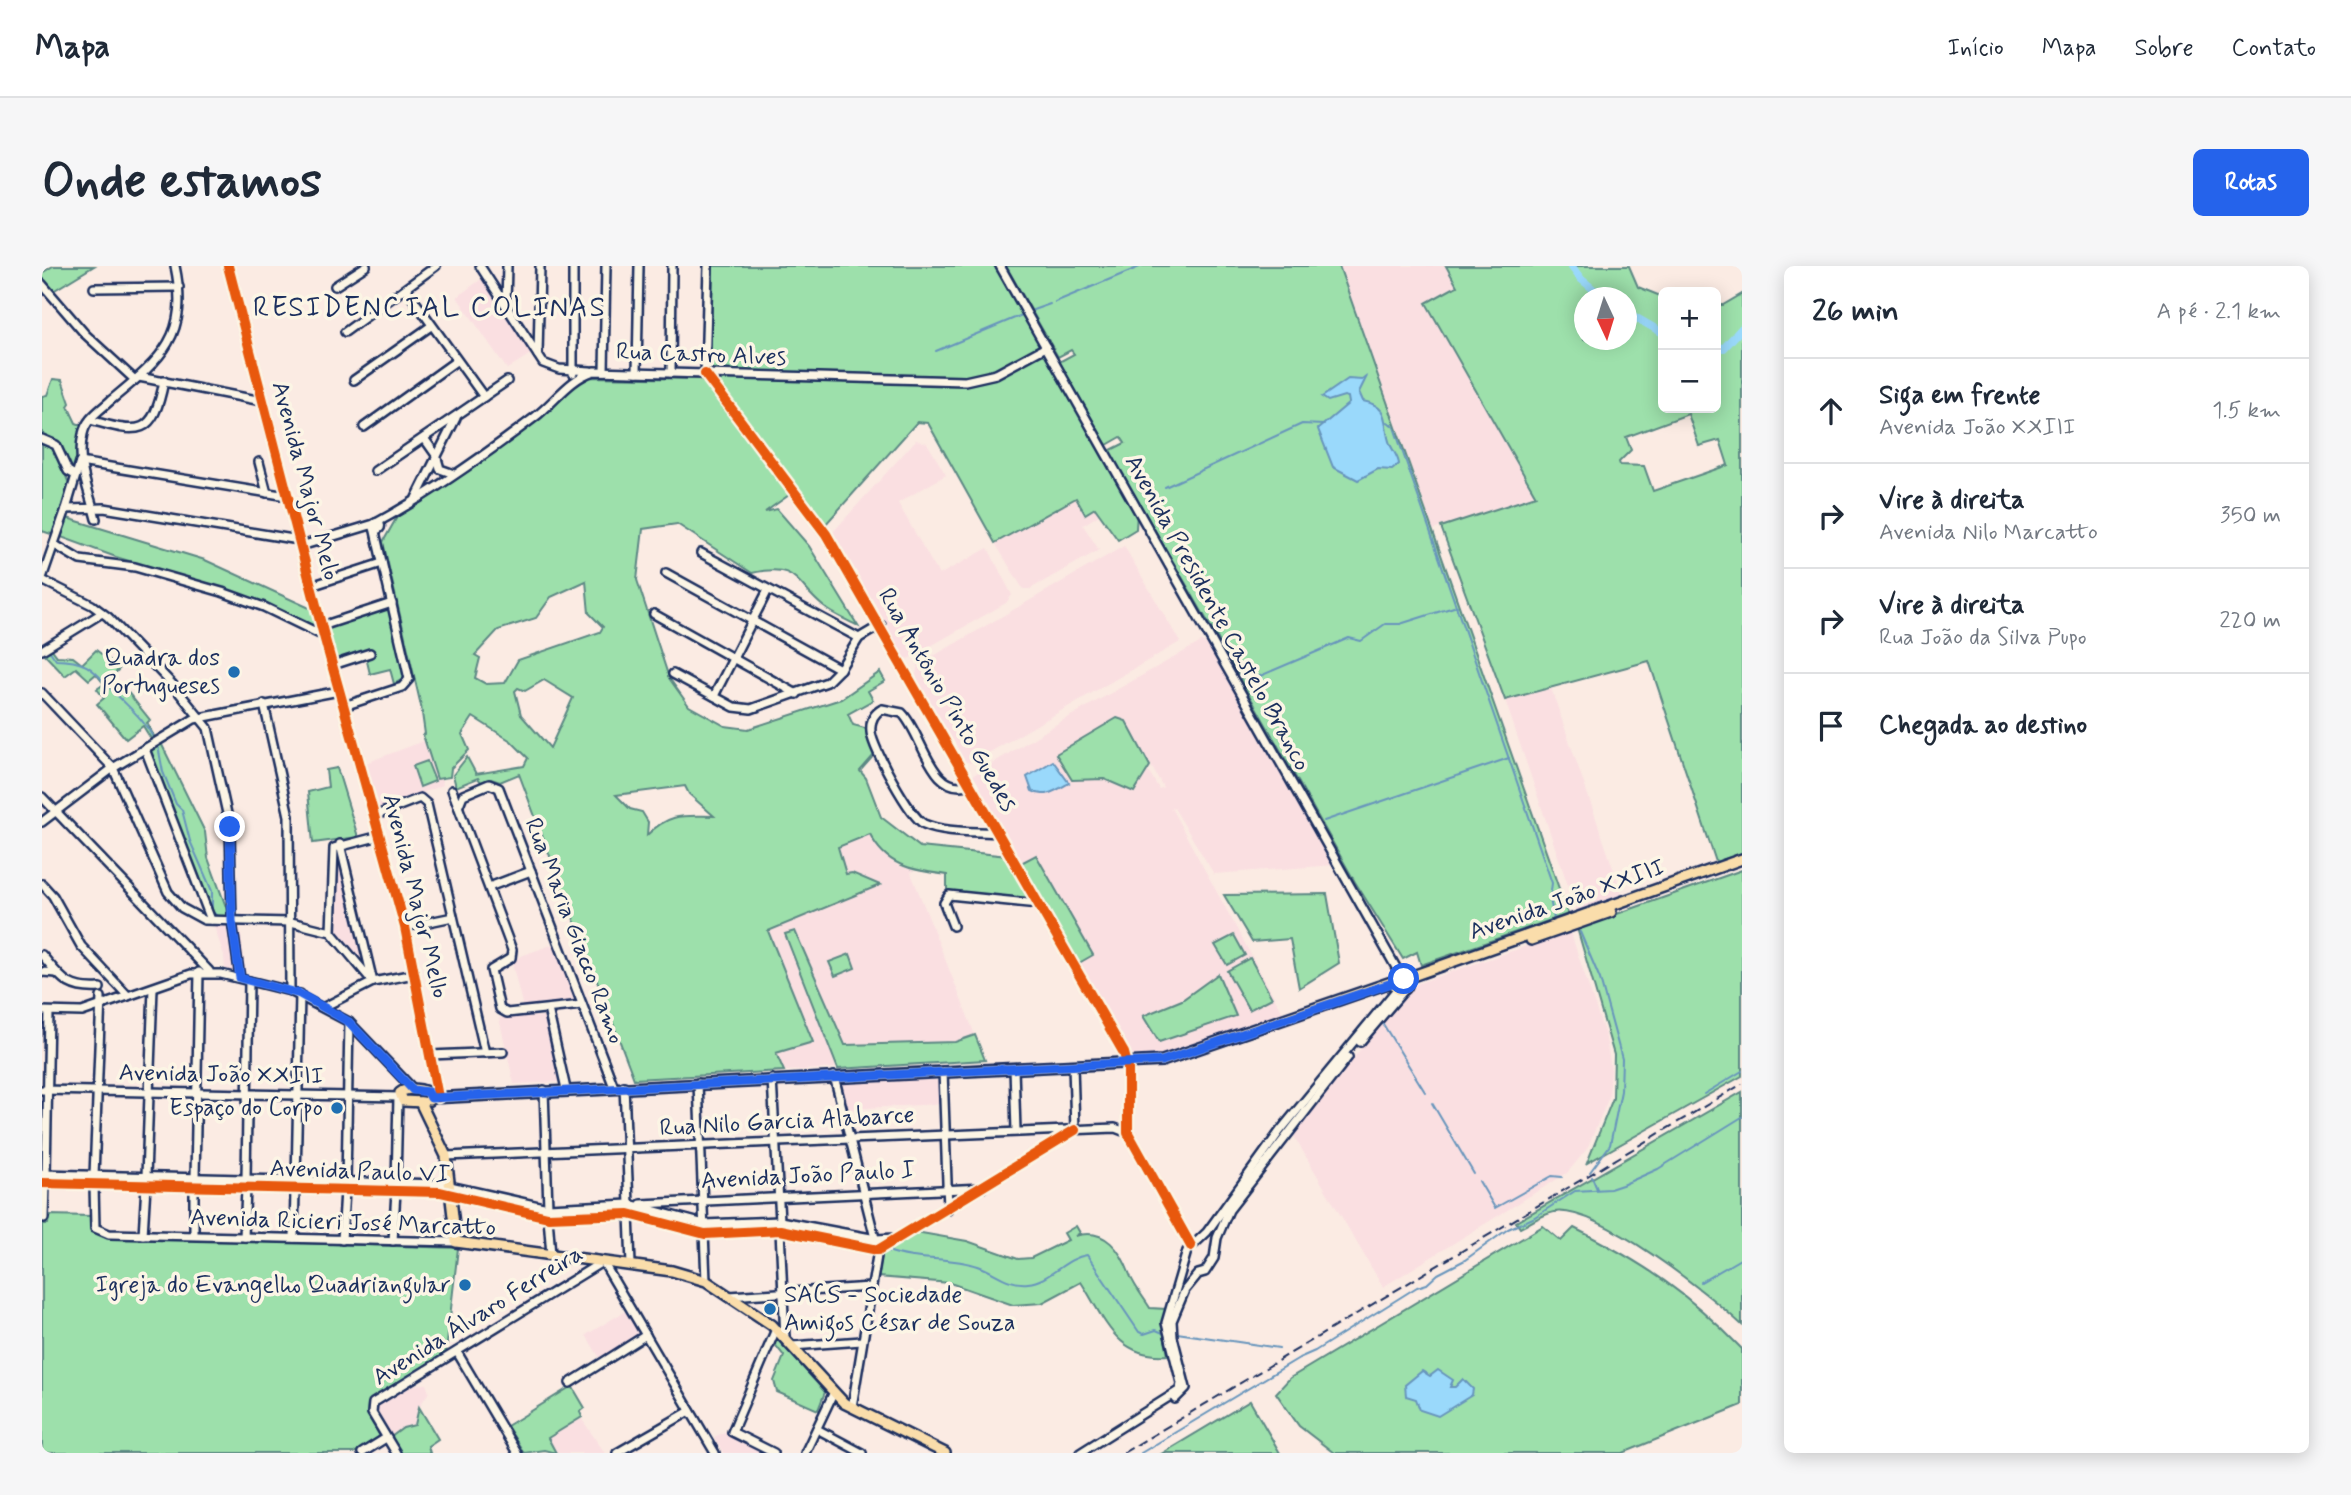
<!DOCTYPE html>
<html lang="pt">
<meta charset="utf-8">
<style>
body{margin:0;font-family:Mynerve,sans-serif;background:#f6f6f7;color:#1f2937}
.controls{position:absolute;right:21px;top:21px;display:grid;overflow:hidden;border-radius:10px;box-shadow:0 4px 18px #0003}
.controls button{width:63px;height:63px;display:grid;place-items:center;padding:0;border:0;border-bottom:2px solid #e0e1e3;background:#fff;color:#1f2937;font:35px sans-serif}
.compass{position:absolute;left:1532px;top:21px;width:63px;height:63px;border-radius:50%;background:#fff;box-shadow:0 4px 18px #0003;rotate:176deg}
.stop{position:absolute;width:21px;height:21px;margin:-16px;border:5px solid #2563eb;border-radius:50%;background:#fff}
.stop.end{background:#2563eb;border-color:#fff;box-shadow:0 2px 7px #0008}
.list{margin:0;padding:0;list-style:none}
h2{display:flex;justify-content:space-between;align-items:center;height:91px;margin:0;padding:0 28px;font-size:30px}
h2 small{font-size:23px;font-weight:400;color:#747a83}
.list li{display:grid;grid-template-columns:46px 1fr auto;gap:21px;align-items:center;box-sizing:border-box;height:105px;padding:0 28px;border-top:2px solid #e0e1e3}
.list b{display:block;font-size:26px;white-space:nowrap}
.list p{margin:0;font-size:23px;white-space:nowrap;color:#747a83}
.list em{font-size:23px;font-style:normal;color:#747a83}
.icon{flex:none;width:38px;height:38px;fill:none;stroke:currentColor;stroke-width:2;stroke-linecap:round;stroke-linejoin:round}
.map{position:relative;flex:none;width:1700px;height:1187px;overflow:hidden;border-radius:10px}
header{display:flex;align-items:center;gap:42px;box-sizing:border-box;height:98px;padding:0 35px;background:#fff;border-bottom:2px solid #e0e1e3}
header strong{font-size:33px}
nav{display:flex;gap:38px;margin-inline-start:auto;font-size:24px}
.intro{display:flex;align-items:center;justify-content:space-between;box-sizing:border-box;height:168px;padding:0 42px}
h1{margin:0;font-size:49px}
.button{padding:18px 32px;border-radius:10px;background:#2563eb;color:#fff;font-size:24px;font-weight:700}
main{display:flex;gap:42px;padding:0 42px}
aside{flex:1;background:#fff;border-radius:10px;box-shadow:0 4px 18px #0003}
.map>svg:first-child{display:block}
.built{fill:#fadfe1;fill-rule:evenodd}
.green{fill:#9de0ab;stroke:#5c8884;stroke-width:2;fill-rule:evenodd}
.water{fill:#9ad9fb;stroke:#6795bc;stroke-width:2}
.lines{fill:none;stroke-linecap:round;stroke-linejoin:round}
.stream{stroke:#6795bc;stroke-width:2}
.river{stroke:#9ad9fb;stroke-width:8}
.minor-casing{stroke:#1b2f5e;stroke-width:12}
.major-casing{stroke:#1b2f5e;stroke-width:14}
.minor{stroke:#fcf5e5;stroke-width:7}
.major{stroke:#faddab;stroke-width:9}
.rail{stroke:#1b2f5e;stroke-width:2;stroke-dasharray:10 5;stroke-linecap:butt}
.cycleway-casing{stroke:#fcf5e5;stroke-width:15}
.cycleway{stroke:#e8590c;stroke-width:10}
.route{stroke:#2563eb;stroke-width:9}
.poi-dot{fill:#1f6fb2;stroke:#fcf5e5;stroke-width:2.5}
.labels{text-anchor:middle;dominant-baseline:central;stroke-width:7;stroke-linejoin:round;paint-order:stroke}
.street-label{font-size:24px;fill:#1b2f5e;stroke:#fcf5e5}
.poi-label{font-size:24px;fill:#1b2f5e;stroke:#fcf5e5;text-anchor:end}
.quarter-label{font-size:28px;letter-spacing:2px;fill:#1b2f5e;stroke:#fcf5e5}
</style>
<header>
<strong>Mapa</strong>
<nav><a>Início</a><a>Mapa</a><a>Sobre</a><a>Contato</a></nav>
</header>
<div class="intro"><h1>Onde estamos</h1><a class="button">Rotas</a></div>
<main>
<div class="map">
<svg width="1700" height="1187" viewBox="0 0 1700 1187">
<rect width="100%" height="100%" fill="#fbebe3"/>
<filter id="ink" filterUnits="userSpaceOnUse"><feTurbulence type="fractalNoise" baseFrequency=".0143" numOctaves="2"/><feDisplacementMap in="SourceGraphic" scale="14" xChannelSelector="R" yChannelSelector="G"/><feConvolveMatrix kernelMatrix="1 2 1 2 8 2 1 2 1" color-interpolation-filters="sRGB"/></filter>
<g filter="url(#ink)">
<!-- built -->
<g class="built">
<polygon points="1297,0 1480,0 1407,77 1494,230 1391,264"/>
<polygon points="442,11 490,87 465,103 415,31"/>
<polygon points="874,174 885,177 904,209 856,237 897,309 946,282 970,329 964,337 866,393 860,390 792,273 791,266"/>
<polygon points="1034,232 1053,242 1057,249 1041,259 1057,284 988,323 981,323 953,277"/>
<polygon points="1082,280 1138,376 929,497 921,495 873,412 876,399"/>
<path d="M1159 376 1166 379 1179 400 1293 599 1172 608 1132 542H1129L1242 749 1124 790 1098 792 1091 791 930 510 1018 456ZM1076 452 1084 455 1121 521 1117 523Z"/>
<polygon points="1509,422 1580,628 1535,646 1463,434"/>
<polygon points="382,475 390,489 395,513 399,512 401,519 335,543 321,498"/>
<polygon points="828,568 836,583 855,599 872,604 869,607 943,794 742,805 734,787 770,776 691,686 804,607 795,581"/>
<polygon points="295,590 297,590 325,701 293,668"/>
<polygon points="171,658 198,659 204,709 183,704 182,689"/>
<polygon points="1528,665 1564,772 1569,804 1567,831 1545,883 1525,907 1341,1021 1250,867 1371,719"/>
<polygon points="512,678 532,736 481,742 470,697 479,690"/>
<polygon points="501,750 504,752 519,816 472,818 457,752"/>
<polygon points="892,812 896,815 897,838 806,843 800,817"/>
<polygon points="585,1044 596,1068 559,1094 544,1069"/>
<polygon points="384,1118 387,1126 375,1144 373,1159 361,1162 349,1171 332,1140 365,1119"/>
<polygon points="539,1152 563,1187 514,1187 505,1172"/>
<polygon points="686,1164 693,1173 725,1187 681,1187 672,1171"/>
</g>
<!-- green -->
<g class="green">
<polygon points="11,0 52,0 11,25 0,13 0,7"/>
<polygon points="671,0 953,0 1095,246 1094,263 1076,274 1053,242 1043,248 1034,232 953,277 886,157 875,156 783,259 674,117 682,113 683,105 668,104"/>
<polygon points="964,0 1297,0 1526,648 1379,699 1375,686 1361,693 1313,616 1198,413 1215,403 1213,400 1196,408 1067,185 1083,177 1079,171 1065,179 1017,96 1032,88 1029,84 1016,91"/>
<path d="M1404 0H1587L1596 21 1621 31V142H1674V39H1681L1700 28V587L1674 596 1607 395 1463 434 1399 261 1494 230 1384 37 1415 20ZM1542 32H1584V74H1542ZM1646 148 1657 180 1678 174 1686 199 1611 225 1602 200 1578 199 1577 196 1589 184 1584 171Z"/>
<path d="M548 111 657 113 666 120 747 229 723 246 735 243 767 280 816 360C805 354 792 349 782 341 753 318 756 296 710 307L635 258 601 263 595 314 627 412 647 440 683 460 706 463 799 433 838 406 843 415 826 425 831 434 806 448 811 459 823 462 833 488 818 505 824 512 839 551 878 581 966 590 990 635 905 625V609C871 604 844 601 828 568L796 581 804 608 810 607 838 619 726 665 771 776 734 787 742 805 592 813 477 508 458 516 449 513 439 516 436 512 414 521 411 509 425 491 434 508 482 500 486 492 469 475 431 451 420 468 427 484 409 502 408 511 395 513 381 469 383 468 379 440 341 276 355 251 506 145 535 118ZM544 315 547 347 561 361 558 366 476 394 463 417 444 418 433 412 438 392 433 389 456 364 494 352 509 331ZM502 414 531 432 508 482 479 449 473 425 476 422 483 425ZM643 520 647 528 672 550C642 550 629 546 605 569L606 556 600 546 588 543 574 529Z"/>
<polygon points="11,113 20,114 28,137 26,140 34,157 39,159 35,196 30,204 17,176 0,169 0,130 5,129"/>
<polygon points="0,176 13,183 27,218 12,269 0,265"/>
<polygon points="25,252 163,294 272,344 277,362 209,332 74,291 19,271"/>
<polygon points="347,342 364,411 352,418 348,403 328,408 324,391 331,389 329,383 293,395 285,365 287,361"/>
<polygon points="9,382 15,390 31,391 40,398 54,384 78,402 67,414 80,427 84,424 108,454 105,457 114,474 111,476 101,460 84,473 55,438 62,432 55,423 62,418 54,408 47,414 34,402 23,410 2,388"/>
<polygon points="1075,452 1084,455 1108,500 1092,526 1062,513 1030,514 1014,488"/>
<polygon points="119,477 163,566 166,592 187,649 183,653 171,652 106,484"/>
<polygon points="385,495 393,515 378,521 371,500"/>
<polygon points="295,502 316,571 271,577 266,526 286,521 284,504"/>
<polygon points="994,589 1051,689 1037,697 979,597"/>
<polygon points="1700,604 1700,810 1545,897 1571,832 1572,789 1535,662"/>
<polygon points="1285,628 1297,697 1257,722 1248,673 1210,676 1182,629"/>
<polygon points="753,665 803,779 913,776 933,769 943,794 796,803 743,668"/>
<polygon points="1192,669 1203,689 1185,699 1173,679"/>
<polygon points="808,688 813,702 793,710 787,696"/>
<polygon points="1208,692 1230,732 1207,744 1185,705"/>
<polygon points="1176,708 1194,750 1117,776 1101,750 1140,734"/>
<path d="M1700 826V1059C1668 1029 1556 939 1512 946 1501 948 1488 957 1478 962L1474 956Z"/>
<polygon points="7,949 49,950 50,959 75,971 416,982 404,1086 326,1137 325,1148 338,1170 312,1187 0,1187 0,958 6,958"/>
<path d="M1034 960 1038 967 1033 970C1064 961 1079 985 1088 1009 1092 1020 1102 1032 1108 1042L1124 1043 1120 1059 1126 1089C1074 1093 1063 1053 1039 1016L1000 1037 971 1039 908 1017 836 1011 840 988 874 966 925 975 976 993 989 992 1026 974 1022 967Z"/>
<path d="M1501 960 1519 975 1532 962C1602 997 1646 1027 1700 1083V1139L1581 1187H1292L1257 1160 1234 1127 1248 1112Z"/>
<polygon points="735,1072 783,1126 776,1144 735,1126 732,1115 742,1090 731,1076"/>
<polygon points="530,1120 543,1142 538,1146 540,1151 506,1172 514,1187 502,1184 482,1187 465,1160"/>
<polygon points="1208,1135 1238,1187 1121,1187"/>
<polygon points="377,1141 396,1173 386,1180 388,1187 358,1187 349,1171 361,1162 373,1159"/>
</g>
<!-- water -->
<g class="water">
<path d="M1325 110 1317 126 1321 135C1350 141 1340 158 1348 178 1351 185 1356 190 1357 198L1350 204 1336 203 1316 214 1291 201 1276 163 1307 137 1306 131 1302 130 1286 135 1280 131 1306 113 1320 114Z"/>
<path d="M1011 495 1027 517C1015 524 1003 533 990 525L985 511Z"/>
<polygon points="106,914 353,920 353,923 106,916"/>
<polygon points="1396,1104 1411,1114 1408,1121 1413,1121 1421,1113 1431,1123 1430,1129 1396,1150 1378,1144 1374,1133 1364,1130 1363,1119 1380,1105 1388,1110"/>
</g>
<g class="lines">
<!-- stream -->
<g class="stream">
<polyline points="1013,36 1100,0"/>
<polyline points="991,44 1008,38"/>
<polyline points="894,85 980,49"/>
<polyline points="1346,156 1352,161 1510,617 1508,633 1512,653"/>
<polyline points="1123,221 1260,158 1282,159"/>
<path d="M7 384 14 394C52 394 54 410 77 431 91 445 103 455 112 473"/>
<polyline points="1204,416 1307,372 1319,375 1343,358 1358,358 1415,340"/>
<polyline points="116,480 121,506 134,538 140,544 148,575 170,625 170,645 176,651"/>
<polyline points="1282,555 1467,492"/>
<polyline points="1538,666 1558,713 1580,793 1579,825 1568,879 1548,906"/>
<polyline points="1341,758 1383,826"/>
<polyline points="1662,828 1700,805"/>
<polyline points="1390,837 1432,908"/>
<polyline points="1550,911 1555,923"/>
<polyline points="1437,915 1453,942 1510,910 1520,911"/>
<polyline points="666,963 670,963"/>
<path d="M846 985C874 996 907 990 936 1000 954 1006 965 1019 986 1017 1008 1015 1023 992 1045 989L1097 1066 1102 1068 1114 1064 1121 1067"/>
<polyline points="1659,1016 1700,992"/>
<polyline points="1135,1067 1237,1082"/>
<polyline points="1099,1187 1257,1092 1273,1085 1375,1021 1385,1018 1396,1008 1423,994 1466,963 1491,952 1533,925 1568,923 1580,919 1616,903 1700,851"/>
</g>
<!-- river -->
<g class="river">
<polyline points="1529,0 1539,13 1562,32"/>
<polyline points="1584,46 1621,67"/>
<polyline points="1674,82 1682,82 1700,62"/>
</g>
<defs>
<g id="minor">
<polyline points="186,0 282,370 363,661 396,831"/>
<polyline points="438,0 501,97 517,103 548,105"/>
<polyline points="958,0 1360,712"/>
<polyline points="0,18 43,68 93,114"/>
<polyline points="293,20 324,0"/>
<polyline points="52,22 137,21"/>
<polyline points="364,23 442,131"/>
<polyline points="464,38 465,0"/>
<polyline points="303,66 394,0"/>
<polyline points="496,89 498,0"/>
<polyline points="562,105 564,0"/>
<polyline points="595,106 597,0"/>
<polyline points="531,107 531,0"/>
<polyline points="629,107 630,0"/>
<polyline points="663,108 784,268 1082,787 1086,802 1086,867 1149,980"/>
<polyline points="663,108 666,0"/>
<polyline points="97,111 220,135"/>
<polyline points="312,114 389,60"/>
<path d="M48 154C98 168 111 171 122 115"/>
<polyline points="322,161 414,95"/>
<polyline points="382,172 394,189 398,203 412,208"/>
<polyline points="0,173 14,179 26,205 33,209"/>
<polyline points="217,196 225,227"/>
<polyline points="333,205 465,115"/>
<polyline points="374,232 414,152"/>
<polyline points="24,243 38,196 245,230"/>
<path d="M54 253C47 224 34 198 41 168 44 153 57 145 68 135 119 93 148 71 133 0"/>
<circle cx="335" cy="260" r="3.5"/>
<path d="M334 257C390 227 443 189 493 151 513 136 527 113 552 105L923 115 954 108 1004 81"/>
<polyline points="13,279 38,294 93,301 180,326 222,341 282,370"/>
<polyline points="259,280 332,258"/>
<polyline points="659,287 817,372"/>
<polyline points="624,307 798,403"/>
<polyline points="0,312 24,243 62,242 257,274"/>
<polyline points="0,314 50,339 66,351 131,419 166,462 188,561 190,655 198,712"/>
<polyline points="269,320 340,297"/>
<polyline points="612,348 755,428"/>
<polyline points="280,360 350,337"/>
<polyline points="0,384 60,347"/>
<polyline points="291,399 328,387"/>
<polyline points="631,408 692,441 709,443 785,416 798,403 817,372 839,359"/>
<polyline points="0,427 71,502 126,626 140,642 162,654 249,656 289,666 331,716"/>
<polyline points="672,430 726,324"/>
<polyline points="222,438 247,550 248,725"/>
<polyline points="302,440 360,421 367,413 332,261"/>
<polyline points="103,483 169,654"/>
<path d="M928 518C889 532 881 468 860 447L840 443C831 448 828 456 829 466 830 481 868 551 882 558 903 567 934 565 957 567"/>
<polyline points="410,524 470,684 469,692 449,704 458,743 465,747 540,739"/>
<polyline points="0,531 167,705"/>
<polyline points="417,539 421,529 447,518 457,522 572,821"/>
<polyline points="332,550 378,532 385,538 443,787"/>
<polyline points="0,556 71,502 152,453 297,425"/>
<polyline points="298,578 331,716"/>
<polyline points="0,618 11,630 39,680 86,730"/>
<polyline points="447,621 489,605"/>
<polyline points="911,660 902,637 907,629 997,638"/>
<polyline points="363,661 411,651"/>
<polyline points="289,666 292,582 338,570"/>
<path d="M0 689C20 713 25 724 58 722"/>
<polyline points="0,706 15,707"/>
<polyline points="282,741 331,716 372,708"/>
<polyline points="506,743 524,823"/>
<polyline points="0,745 40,746 149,708 179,708 248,725 307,756 371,823"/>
<polyline points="1318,776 1363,723"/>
<polyline points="388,789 461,786"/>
<polyline points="1031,799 1033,864"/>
<polyline points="972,802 974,865"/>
<polyline points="901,805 906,944"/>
<polyline points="792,810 836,984 810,1141"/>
<polyline points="730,813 738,955"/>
<polyline points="656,817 664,1015"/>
<polyline points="582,820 587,938"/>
<polyline points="0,824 358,831"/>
<polyline points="502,824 506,942"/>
<polyline points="404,890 1073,862 1086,867"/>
<polyline points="0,908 399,918 506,942 587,938 662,958 738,955 834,973 853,972"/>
<polyline points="4,909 7,746"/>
<polyline points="52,910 59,731"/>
<polyline points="104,910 111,722"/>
<polyline points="153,912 157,706"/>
<polyline points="204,913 207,715"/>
<polyline points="254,914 258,728"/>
<polyline points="304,916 307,756"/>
<polyline points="0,917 398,926 506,951 587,948 663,968 738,964 836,984 1033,864"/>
<polyline points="354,917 356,831"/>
<polyline points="52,919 53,962 67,968 414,976"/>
<polyline points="152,921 152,969"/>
<polyline points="599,938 941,922"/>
<polyline points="587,948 589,999"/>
<polyline points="506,951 509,989"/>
<polyline points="2,952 3,917"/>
<polyline points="738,964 743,1072"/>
<polyline points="101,969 104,919"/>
<polyline points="202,971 204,922"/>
<polyline points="252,972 253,923"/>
<polyline points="300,974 303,924"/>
<polyline points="351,975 354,925"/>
<polyline points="561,996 673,1187"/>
<polyline points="687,1030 829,1021"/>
<polyline points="750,1080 820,1075"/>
<polyline points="415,1086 475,1187"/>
<polyline points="528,1117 604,1069"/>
<polyline points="1133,1133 1144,1122 1131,1071 1130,1055 1143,1024 1156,1008 1163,1006 1172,992 1175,972 1187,944 1306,791"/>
<polyline points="775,1163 820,1187"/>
<polyline points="320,1187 344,1172"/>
<polyline points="354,1187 330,1147 331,1137 560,996"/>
<polyline points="575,1187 648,1145"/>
<polyline points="732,1187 690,1166 734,1063"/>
<polyline points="763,1187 791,1128"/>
<polyline points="1038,1187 1138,1124 1139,1117 1124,1057 1145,985 1165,966 1238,865 1355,723"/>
</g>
<g id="major">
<polyline points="1489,674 1569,646"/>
<circle cx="1359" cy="718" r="6"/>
<polyline points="1362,713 1700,593"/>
<polyline points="389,832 1120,795 1355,714"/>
<polyline points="378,836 404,890 414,976 630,1005 664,1015 730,1059 802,1137 903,1187"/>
<path d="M381 836 361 835 358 827C365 821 382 822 389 829L387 834"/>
</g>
</defs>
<!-- minor casing -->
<use href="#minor" class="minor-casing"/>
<!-- major casing -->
<use href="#major" class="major-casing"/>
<!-- minor -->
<use href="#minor" class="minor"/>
<!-- major -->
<use href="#major" class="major"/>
<!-- rail -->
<polyline class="rail" points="1081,1187 1700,818"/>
<defs>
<g id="cycleway">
<polyline points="186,0 282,370 363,661 396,831"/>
<polyline points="663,108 784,268 1082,787 1086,802 1086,867 1149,980"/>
<polyline points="0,917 398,926 506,951 587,948 663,968 738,964 836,984 1033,864"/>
</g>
</defs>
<!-- cycleway casing -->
<use href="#cycleway" class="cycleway-casing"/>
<!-- cycleway -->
<use href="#cycleway" class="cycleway"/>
</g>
</g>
<g class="lines" filter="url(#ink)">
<!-- route -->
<polyline class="route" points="188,561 190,655 198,712 258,728 307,756 371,824 386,826 389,832 1120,795 1362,713"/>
</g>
<!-- markers -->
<g class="poi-dot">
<circle cx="192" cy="406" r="7"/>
<circle cx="295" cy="842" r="7"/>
<circle cx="423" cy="1019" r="7"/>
<circle cx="728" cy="1043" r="7"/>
</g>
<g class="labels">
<!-- street labels -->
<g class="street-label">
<text transform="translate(659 89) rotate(2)">Rua Castro Alves</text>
<text transform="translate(263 215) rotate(75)">Avenida Major Melo</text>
<text transform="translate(1175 347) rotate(61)">Avenida Presidente Castelo Branco</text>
<text transform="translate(905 434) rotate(60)">Rua Antônio Pinto Guedes</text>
<text transform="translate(373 630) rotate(76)">Avenida Major Mello</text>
<text transform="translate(1525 634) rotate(-19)">Avenida João XXIII</text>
<text transform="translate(532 665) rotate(69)">Rua Maria Giacco Ramo</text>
<text transform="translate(179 809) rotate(1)">Avenida João XXIII</text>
<text transform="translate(745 856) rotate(-3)">Rua Nilo Garcia Alabarce</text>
<text transform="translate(318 906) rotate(2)">Avenida Paulo VI</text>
<text transform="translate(766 910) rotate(-3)">Avenida João Paulo I</text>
<text transform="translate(301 957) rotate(2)">Avenida Ricieri José Marcatto</text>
<text transform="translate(436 1050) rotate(-32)">Avenida Álvaro Ferreira</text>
</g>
<!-- poi labels -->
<g class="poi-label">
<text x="178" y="392">Quadra dos<tspan x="178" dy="28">Portugueses</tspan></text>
<text x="281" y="842">Espaço do Corpo</text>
<text x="409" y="1019">Igreja do Evangelho Quadriangular</text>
<text x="742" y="1029" text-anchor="start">SACS - Sociedade<tspan x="742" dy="28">Amigos César de Souza</tspan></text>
</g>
<!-- quarter labels -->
<g class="quarter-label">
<text x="388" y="42">RESIDENCIAL COLINAS</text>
</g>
</g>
</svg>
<div class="controls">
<button>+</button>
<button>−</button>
</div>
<svg class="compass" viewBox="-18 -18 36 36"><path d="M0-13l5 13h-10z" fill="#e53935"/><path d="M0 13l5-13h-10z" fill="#747a83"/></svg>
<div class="stop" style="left:1362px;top:713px"></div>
<div class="stop end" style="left:188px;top:561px"></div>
</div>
<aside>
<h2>26 min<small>A pé · 2.1 km</small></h2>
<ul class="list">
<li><svg class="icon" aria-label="ahead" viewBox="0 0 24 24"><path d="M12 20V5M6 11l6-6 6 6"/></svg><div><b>Siga em frente</b><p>Avenida João XXIII</p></div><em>1.5 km</em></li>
<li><svg class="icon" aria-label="right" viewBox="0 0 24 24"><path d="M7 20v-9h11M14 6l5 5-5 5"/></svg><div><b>Vire à direita</b><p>Avenida Nilo Marcatto</p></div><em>350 m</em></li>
<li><svg class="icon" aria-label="right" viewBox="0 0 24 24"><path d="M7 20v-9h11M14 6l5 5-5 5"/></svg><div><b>Vire à direita</b><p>Rua João da Silva Pupo</p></div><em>220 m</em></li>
<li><svg class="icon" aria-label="arrive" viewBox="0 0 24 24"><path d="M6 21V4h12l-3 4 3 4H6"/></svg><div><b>Chegada ao destino</b></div></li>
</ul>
</aside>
</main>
